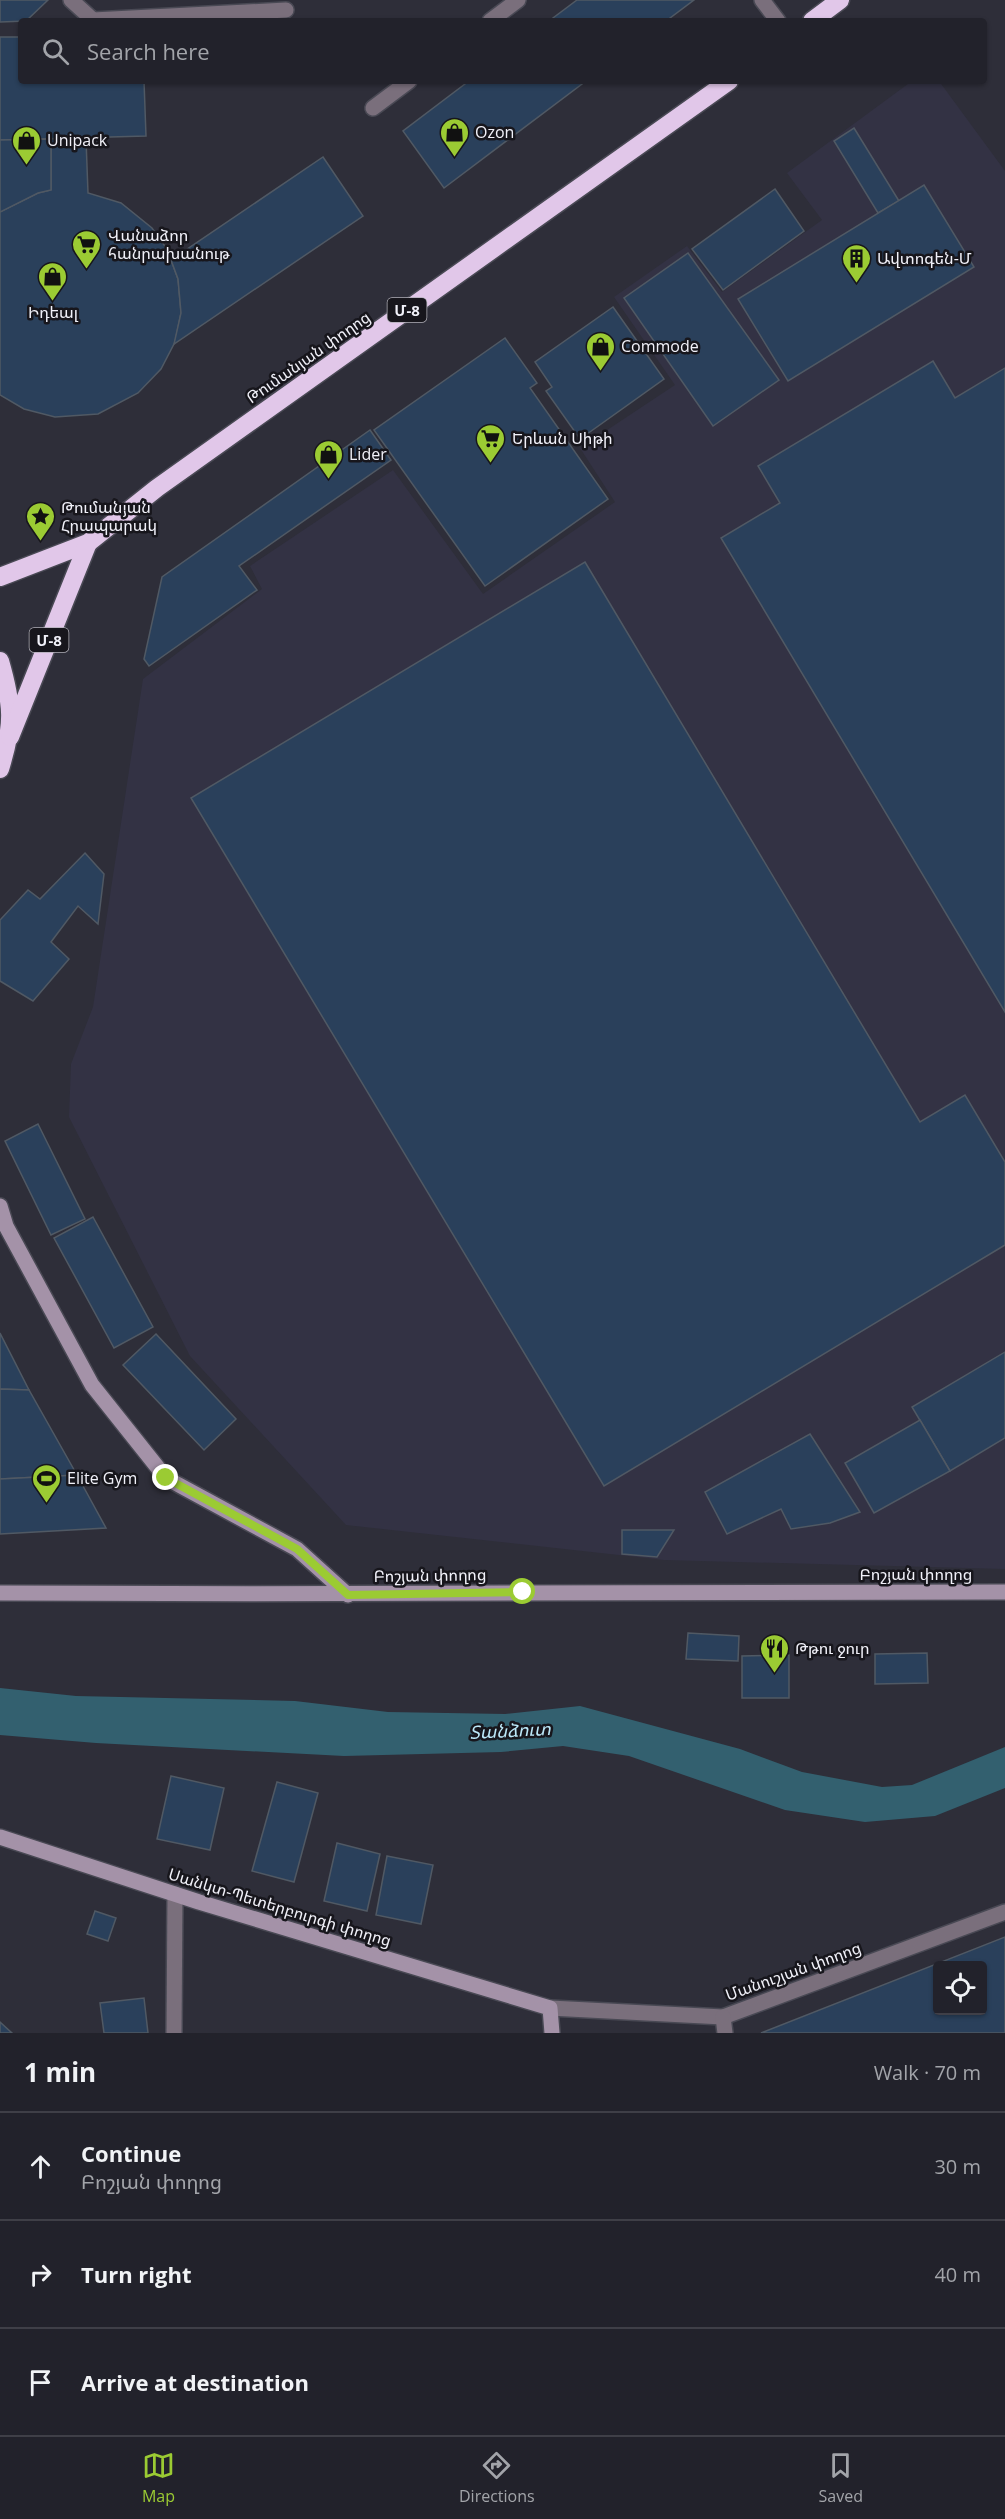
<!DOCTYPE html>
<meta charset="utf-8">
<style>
body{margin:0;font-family:"Open Sans","Noto Sans Armenian",sans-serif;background:#2e2f37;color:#f1f3f6}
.controls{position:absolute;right:18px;bottom:18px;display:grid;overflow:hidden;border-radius:6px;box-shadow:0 2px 4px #0004}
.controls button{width:54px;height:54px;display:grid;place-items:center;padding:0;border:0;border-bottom:2px solid #3f3f47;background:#22222b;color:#f1f3f6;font:30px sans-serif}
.stop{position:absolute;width:18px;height:18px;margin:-14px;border:4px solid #9bcb33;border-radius:50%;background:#fff}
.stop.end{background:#9bcb33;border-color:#fff;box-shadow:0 2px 6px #0008}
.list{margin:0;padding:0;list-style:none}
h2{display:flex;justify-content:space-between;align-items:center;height:78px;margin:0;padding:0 24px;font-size:26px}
h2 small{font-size:20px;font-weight:400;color:#a2a4a9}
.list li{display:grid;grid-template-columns:39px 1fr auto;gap:18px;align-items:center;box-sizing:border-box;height:108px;padding:0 24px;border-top:2px solid #3f3f47}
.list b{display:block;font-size:22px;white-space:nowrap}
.list p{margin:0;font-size:20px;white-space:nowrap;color:#a2a4a9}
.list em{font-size:20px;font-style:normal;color:#a2a4a9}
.icon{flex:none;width:33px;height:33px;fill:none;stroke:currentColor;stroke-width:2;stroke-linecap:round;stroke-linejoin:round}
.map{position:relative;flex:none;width:1005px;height:2033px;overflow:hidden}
.search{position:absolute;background:#22222b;box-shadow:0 2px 4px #0004;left:18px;right:18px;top:18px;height:66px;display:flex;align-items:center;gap:15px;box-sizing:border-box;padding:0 21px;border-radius:6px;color:#a2a4a9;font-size:22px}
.sheet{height:402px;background:#22222b}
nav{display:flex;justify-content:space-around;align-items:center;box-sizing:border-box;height:84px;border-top:2px solid #3f3f47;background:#22222b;font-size:16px;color:#a2a4a9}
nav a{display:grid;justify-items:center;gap:3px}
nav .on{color:#9bcb33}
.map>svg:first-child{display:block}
.built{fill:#333244}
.water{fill:#33606f}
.building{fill:#2a405b;stroke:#505964;stroke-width:1.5;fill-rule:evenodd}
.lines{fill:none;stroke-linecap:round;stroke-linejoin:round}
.lane-casing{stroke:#494954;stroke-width:18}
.street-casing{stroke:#494954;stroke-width:18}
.secondary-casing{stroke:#494954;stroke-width:18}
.highway-casing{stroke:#494954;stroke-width:21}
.lane{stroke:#7a6f7c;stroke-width:15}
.street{stroke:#7a6f7c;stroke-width:15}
.secondary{stroke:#a492a8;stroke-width:15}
.highway{stroke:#e1c7e9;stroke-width:18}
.route{stroke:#9bcb33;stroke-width:8}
.labels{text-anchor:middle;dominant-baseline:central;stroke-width:5;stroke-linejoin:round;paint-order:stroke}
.shield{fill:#17161c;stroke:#b0afb7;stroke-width:1.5}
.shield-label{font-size:15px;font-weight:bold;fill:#f1f1f9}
.poi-label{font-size:16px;fill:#f1f1f9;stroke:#17161c;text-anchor:start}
.street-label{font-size:16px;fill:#f1f1f9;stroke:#17161c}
.water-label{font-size:18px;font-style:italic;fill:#bce9f9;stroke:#17161c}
</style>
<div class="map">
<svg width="1005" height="2033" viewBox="0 0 1005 2033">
<rect width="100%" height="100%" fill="#2e2e39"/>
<!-- built -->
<polygon class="built" points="912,81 939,81 1005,171 1005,1569 664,1560 346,1525 190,1356 69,1117 71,1064 93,1007 143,679 262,589 250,566 393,470 483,594 615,502 580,448 675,385 614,297 687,246 722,292 822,220 787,173"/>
<!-- water -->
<polygon class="water" points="0,1688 76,1696 295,1701 388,1712 505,1714 580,1706 740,1749 802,1772 882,1787 912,1785 1005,1747 1005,1788 935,1816 865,1822 785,1810 629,1756 563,1746 501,1752 344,1756 96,1743 0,1735"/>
<!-- building -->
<g class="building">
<polygon points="0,0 48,0 26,21 0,22"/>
<polygon points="577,0 694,0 666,21 549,21"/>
<polygon points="0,37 21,37 21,81 144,81 146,136 0,140"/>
<polygon points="469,81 586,81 444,188 403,131"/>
<polygon points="854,128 899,201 878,213 834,141"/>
<polygon points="51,139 86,139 88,193 121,203 152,228 167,249 178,279 181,313 175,342 161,369 138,393 98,414 55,417 24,409 0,395 0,212 38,193 51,190"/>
<polygon points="51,139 51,190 38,193 0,212 0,140"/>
<polygon points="323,157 363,216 174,344 181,313 178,279 171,260"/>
<polygon points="924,185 974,267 788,381 738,299"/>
<polygon points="775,189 804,231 723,290 692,249"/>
<polygon points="688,253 779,380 713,426 624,298"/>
<polygon points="613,307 664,379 580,439 546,391 552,387 535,362"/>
<polygon points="505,338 537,383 530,388 608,499 485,586 374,430"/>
<polygon points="933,361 955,398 1005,368 1005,1012 721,538 780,503 758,466"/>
<polygon points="370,430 391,460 239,566 257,590 149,666 144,659 162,577"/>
<polygon points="585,562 920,1122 965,1095 1005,1162 1005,1245 604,1486 191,798"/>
<polygon points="85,853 104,874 98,924 78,906 51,942 69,959 33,1001 0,981 0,920 28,890 40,899"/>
<polygon points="38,1124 85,1219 51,1235 5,1141"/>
<polygon points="93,1217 153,1327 114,1348 54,1238"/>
<polygon points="0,1333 29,1390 0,1389"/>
<polygon points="156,1334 236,1419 204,1450 123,1365"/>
<polygon points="1005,1352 1005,1438 950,1471 912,1407"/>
<polygon points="0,1389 29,1390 77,1475 0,1479"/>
<polygon points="920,1420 950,1471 874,1513 845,1463"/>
<polygon points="810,1434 860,1512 830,1523 791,1529 781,1509 727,1534 705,1492"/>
<polygon points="77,1475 106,1528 0,1534 0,1479"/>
<polygon points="622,1530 674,1530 657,1557 622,1554"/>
<polygon points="688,1633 739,1636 738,1661 686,1659"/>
<polygon points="927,1653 928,1683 875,1684 875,1654"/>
<polygon points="789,1655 789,1698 742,1698 742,1656"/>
<polygon points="171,1776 224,1788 210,1850 157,1839"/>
<polygon points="277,1782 318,1793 294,1882 252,1871"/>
<polygon points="337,1843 380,1854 367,1911 324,1901"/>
<polygon points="387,1856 433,1865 421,1924 376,1915"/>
<polygon points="95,1911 116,1918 108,1941 87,1934"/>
<path d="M1005 1937V2033H761ZM938 1966H982V2010H938Z"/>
<polygon points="144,1998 148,2033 104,2033 100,2003"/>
<polygon points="0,2022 12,2033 0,2033"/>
</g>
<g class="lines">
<defs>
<g id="lane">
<polyline points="71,0 93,20 286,10"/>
<polyline points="762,0 778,21"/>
<polyline points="490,21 518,0"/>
<polyline points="373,108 409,81"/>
</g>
<g id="street">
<polyline points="550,2008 723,2017 1005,1912"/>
<polyline points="723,2017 725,2033"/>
<polyline points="174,2033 175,1894"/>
</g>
<g id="secondary">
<polyline points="0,1206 6,1226 92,1385 166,1478 297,1549 348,1595"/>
<path d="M0 1593C335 1595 670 1592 1005 1592"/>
<polyline points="0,1837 199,1902 550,2008 552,2033"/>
</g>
<g id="highway">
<polyline points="812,21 840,0"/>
<polyline points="0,577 88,543 157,488 729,81"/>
<path d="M0 661C13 706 14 724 0 769"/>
<polyline points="10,737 88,543"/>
</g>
</defs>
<!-- lane casing -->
<use href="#lane" class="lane-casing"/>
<!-- street casing -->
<use href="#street" class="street-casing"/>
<!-- secondary casing -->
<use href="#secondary" class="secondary-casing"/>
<!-- highway casing -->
<use href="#highway" class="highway-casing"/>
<!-- lane -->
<use href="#lane" class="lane"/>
<!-- street -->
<use href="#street" class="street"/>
<!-- secondary -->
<use href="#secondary" class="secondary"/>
<!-- highway -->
<use href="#highway" class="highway"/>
</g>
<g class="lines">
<!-- route -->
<polyline class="route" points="166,1478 297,1549 348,1595 523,1592"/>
</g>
<!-- icons -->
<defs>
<symbol id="shop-pin" viewBox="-11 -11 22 30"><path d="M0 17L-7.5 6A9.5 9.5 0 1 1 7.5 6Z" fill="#9bcb33" stroke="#17161c"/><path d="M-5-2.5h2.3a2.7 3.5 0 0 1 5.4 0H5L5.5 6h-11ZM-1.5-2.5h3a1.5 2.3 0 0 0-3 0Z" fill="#111"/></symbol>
<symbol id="supermarket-pin" viewBox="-11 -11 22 30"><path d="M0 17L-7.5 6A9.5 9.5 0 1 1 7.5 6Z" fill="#9bcb33" stroke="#17161c"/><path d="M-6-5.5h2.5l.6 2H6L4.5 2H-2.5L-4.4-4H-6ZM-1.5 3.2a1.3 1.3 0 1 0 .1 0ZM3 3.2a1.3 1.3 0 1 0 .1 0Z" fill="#111"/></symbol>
<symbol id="building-pin" viewBox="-11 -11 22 30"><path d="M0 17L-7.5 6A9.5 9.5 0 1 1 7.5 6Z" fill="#9bcb33" stroke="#17161c"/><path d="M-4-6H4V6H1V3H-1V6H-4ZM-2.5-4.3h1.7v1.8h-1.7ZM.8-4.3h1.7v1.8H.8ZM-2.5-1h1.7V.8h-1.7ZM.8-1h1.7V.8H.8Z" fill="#111"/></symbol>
<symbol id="sight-pin" viewBox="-11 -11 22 30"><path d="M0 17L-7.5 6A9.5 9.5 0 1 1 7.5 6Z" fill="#9bcb33" stroke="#17161c"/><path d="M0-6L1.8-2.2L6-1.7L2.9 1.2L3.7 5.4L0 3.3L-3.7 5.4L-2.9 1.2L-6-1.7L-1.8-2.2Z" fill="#111"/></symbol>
<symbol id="stadium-pin" viewBox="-11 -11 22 30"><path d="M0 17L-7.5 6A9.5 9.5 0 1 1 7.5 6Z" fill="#9bcb33" stroke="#17161c"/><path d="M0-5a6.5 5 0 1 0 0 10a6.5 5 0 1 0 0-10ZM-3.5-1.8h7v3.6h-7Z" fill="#111"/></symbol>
<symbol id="restaurant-pin" viewBox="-11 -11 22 30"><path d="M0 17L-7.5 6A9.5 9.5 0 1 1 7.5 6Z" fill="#9bcb33" stroke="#17161c"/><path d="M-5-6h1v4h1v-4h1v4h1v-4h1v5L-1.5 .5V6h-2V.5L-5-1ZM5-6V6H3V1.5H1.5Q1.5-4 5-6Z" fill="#111"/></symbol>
</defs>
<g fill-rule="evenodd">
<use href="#shop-pin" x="438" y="116" width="33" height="45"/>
<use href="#shop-pin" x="10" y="124" width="33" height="45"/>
<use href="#supermarket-pin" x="70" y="228" width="33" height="45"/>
<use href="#building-pin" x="840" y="242" width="33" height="45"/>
<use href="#shop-pin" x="36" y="260" width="33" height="45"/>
<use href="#shop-pin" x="584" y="330" width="33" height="45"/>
<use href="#supermarket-pin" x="474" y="422" width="33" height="45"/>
<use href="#shop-pin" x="312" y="438" width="33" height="45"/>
<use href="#sight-pin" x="24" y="500" width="33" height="45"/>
<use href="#stadium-pin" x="30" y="1462" width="33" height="45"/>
<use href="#restaurant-pin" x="758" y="1632" width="33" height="45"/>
</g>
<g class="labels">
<!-- shield labels -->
<g class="shield">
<rect x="387.5" y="298" width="39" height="24" rx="4.5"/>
<rect x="29.5" y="628" width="39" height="24" rx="4.5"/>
</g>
<g class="shield-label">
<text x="407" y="310">Մ-8</text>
<text x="49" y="640">Մ-8</text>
</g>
<!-- poi labels -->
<g class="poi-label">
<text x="475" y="132">Ozon</text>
<text x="47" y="140">Unipack</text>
<text x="108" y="235">Վանաձոր<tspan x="108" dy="18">հանրախանութ</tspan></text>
<text x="877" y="258">Ավտոգեն-Մ</text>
<text x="53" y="312" text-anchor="middle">Իդեալ</text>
<text x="621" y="346">Commode</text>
<text x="512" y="438">Երևան Սիթի</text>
<text x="349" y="454">Lider</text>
<text x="61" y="507">Թումանյան<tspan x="61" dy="18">Հրապարակ</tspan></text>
<text x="67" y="1478">Elite Gym</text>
<text x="795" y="1648">Թթու ջուր</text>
</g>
<!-- street labels -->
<g class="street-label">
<text transform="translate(308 357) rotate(-35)">Թումանյան փողոց</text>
<text x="916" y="1574">Բոշյան փողոց</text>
<text transform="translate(430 1575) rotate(-1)">Բոշյան փողոց</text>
<text transform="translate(280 1907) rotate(17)">Սանկտ-Պետերբուրգի փողոց</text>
<text transform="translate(793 1971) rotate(-20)">Մանուշյան փողոց</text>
</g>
<!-- water labels -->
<g class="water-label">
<text transform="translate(510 1730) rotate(-3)">Տանձուտ</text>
</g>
</g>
</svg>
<div class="controls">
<button><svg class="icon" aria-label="locate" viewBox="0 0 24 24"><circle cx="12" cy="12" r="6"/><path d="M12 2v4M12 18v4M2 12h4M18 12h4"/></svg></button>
</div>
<div class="stop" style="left:523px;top:1592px"></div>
<div class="stop end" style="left:166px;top:1478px"></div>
<div class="search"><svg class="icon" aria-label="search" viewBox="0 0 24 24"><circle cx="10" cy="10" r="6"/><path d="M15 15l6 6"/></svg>Search here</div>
</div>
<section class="sheet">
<h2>1 min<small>Walk · 70 m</small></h2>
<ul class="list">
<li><svg class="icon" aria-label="ahead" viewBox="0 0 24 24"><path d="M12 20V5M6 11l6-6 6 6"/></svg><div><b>Continue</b><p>Բոշյան փողոց</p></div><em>30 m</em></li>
<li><svg class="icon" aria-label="right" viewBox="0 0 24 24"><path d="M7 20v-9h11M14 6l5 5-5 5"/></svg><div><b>Turn right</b></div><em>40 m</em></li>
<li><svg class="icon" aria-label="arrive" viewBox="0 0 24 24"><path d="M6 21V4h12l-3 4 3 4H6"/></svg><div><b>Arrive at destination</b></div></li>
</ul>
</section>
<nav>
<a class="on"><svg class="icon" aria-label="map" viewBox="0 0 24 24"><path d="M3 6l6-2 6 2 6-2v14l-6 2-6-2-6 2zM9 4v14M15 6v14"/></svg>Map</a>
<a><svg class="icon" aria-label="directions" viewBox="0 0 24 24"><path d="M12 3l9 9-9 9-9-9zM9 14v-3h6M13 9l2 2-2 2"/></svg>Directions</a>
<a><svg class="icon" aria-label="saved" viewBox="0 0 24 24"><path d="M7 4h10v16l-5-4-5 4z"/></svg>Saved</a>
</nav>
